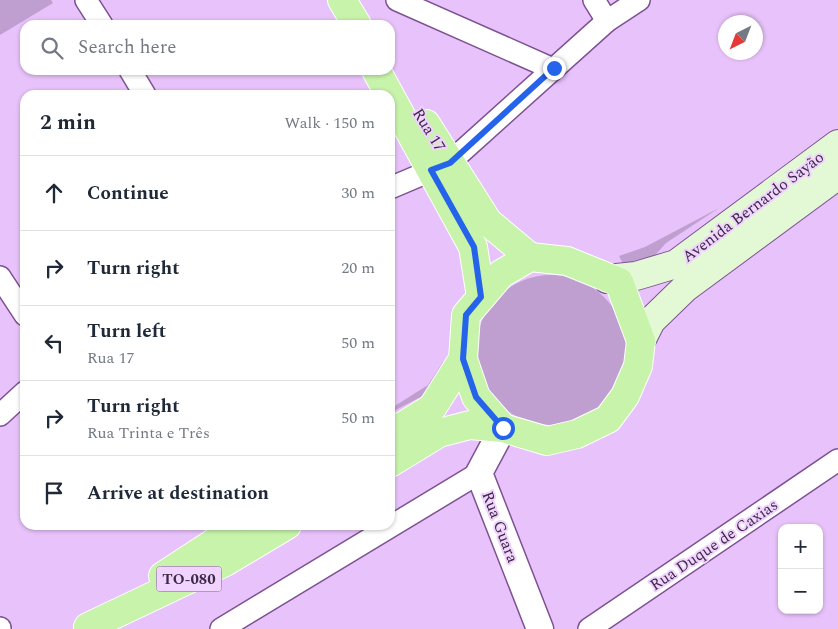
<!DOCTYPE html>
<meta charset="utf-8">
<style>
body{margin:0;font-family:Spectral,serif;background:#f6f6f7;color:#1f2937}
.controls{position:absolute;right:15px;bottom:15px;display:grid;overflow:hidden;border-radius:10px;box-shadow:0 1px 4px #0004}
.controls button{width:45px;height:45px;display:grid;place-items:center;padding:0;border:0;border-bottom:1px solid #e0e1e3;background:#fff;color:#1f2937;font:25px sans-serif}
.compass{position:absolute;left:718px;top:15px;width:45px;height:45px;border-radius:50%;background:#fff;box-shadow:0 1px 4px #0004;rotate:222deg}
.stop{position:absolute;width:15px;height:15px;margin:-11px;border:4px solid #2563eb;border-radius:50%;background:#fff}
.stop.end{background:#2563eb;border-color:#fff;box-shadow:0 1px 5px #0008}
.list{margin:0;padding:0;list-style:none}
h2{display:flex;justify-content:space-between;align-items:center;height:65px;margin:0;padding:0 20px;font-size:21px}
h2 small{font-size:16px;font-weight:400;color:#747a83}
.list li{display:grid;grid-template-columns:32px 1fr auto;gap:15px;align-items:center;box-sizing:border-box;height:75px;padding:0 20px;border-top:1px solid #e0e1e3}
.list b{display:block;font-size:19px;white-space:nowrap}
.list p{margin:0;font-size:16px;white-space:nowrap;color:#747a83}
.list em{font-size:16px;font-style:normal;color:#747a83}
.icon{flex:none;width:28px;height:28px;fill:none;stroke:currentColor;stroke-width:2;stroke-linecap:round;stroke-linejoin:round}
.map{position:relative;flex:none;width:838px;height:629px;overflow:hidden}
.search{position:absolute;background:#fff;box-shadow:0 1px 4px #0004;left:20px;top:20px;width:375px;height:55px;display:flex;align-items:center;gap:12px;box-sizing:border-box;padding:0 18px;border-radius:15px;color:#747a83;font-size:19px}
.panel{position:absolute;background:#fff;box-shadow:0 1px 4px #0004;left:20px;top:90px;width:375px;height:440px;border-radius:15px}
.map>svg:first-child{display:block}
.green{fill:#bf9fcf}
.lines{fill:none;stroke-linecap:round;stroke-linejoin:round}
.minor-casing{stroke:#7e5292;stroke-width:24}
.tertiary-casing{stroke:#7e5292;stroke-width:29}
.secondary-casing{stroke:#7e5292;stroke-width:30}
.primary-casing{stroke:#fff;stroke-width:30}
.minor{stroke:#fff;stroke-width:21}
.tertiary{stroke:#fff;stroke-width:26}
.secondary{stroke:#e3f9d5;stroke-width:28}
.primary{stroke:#c7f3ab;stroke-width:28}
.route{stroke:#2563eb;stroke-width:6}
.labels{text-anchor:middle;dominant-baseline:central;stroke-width:4;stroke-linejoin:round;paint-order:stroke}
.shield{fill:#f0d3fe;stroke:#725c7c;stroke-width:1}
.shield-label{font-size:15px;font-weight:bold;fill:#3c2945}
.street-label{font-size:16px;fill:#3c2945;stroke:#f0d3fe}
</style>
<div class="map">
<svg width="838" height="629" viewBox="0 0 838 629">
<rect width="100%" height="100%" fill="#e8c2fa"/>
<!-- green -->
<g class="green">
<polygon points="0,0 51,0 53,3 0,35"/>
<polygon points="719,208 666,243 632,281 619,256 645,247"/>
<circle cx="551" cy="350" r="75"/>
<polygon points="443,362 450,377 434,390 390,413 390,409 428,385"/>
</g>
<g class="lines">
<defs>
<g id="minor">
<polyline points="86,0 102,25"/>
<polyline points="397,0 553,69"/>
<polyline points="594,0 607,21"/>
<polyline points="130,70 145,95"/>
<polyline points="390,188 449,163 607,21 639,0"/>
<polyline points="0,277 25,315"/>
<polyline points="0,415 25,392"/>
<polyline points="0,628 0,629"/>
<polyline points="221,629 479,473"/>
<polyline points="589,629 838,460"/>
</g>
<polyline id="tertiary" points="503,428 479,473 540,629"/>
<g id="secondary">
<polyline points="607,279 636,276 676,264 838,144"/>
<polyline points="641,341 651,321 685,288 838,175"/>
</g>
<g id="primary">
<polyline points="342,0 357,25"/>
<polyline points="376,70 473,247 481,297"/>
<polyline points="426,124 488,222 530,257"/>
<polygon points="530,257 567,261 619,282 641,341 638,366 625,396 608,419 577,434 547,441 503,428 476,397 463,359 466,315 501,274"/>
<polyline points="390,434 432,408 463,359"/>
<polyline points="390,463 439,433 470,425 503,428"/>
<polyline points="163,576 241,525"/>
<polyline points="88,627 225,562 287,525"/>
</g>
</defs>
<!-- minor casing -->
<use href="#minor" class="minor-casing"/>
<!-- tertiary casing -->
<use href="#tertiary" class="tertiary-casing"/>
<!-- secondary casing -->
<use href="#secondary" class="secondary-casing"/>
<!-- primary casing -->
<use href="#primary" class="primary-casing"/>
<!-- minor -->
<use href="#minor" class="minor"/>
<!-- tertiary -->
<use href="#tertiary" class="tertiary"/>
<!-- secondary -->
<use href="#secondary" class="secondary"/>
<!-- primary -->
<use href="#primary" class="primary"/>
</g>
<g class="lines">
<!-- route -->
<polyline class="route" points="503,428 476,397 463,359 466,315 481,297 474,247 431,170 450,163 554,68"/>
</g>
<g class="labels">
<!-- shield labels -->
<rect class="shield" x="156.5" y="566.5" width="65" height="25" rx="4"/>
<g class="shield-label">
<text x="189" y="579">TO-080</text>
</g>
<!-- street labels -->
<g class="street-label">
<text transform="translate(429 130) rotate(58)">Rua 17</text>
<text transform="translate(753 207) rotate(-37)">Avenida Bernardo Sayão</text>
<text transform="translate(500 527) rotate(69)">Rua Guara</text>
<text transform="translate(714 545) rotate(-34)">Rua Duque de Caxias</text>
</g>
</g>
</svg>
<div class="controls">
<button>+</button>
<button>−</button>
</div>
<svg class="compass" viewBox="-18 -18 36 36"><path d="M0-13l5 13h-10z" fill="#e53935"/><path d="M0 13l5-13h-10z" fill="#747a83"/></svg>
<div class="stop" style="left:503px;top:428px"></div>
<div class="stop end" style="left:554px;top:68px"></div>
<div class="search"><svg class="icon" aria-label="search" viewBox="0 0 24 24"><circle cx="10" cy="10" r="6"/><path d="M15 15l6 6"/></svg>Search here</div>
<section class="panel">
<h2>2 min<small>Walk · 150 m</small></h2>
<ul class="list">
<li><svg class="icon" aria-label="ahead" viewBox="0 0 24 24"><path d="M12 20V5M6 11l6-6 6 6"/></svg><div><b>Continue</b></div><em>30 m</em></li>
<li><svg class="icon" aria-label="right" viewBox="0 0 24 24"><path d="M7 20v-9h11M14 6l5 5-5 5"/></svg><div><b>Turn right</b></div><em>20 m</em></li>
<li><svg class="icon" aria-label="left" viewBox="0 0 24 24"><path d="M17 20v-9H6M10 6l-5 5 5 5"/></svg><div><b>Turn left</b><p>Rua 17</p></div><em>50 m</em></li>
<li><svg class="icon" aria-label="right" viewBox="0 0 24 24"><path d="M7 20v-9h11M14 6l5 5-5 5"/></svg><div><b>Turn right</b><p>Rua Trinta e Três</p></div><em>50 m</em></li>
<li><svg class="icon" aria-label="arrive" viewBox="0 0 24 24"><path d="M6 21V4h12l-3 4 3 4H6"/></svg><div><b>Arrive at destination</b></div></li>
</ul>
</section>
</div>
